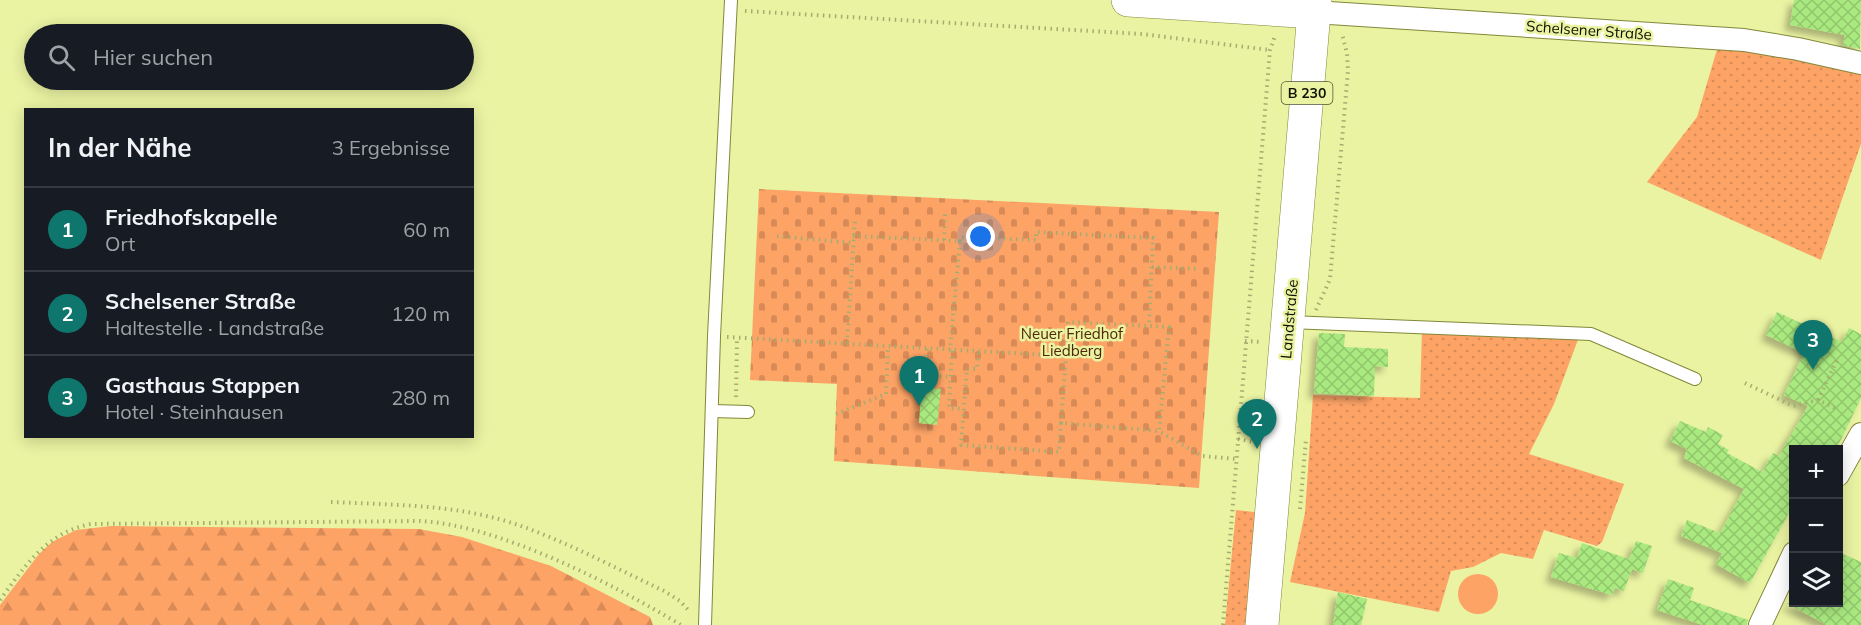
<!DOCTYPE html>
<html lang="de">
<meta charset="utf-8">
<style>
body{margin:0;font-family:Mulish,sans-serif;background:#242831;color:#f1f3f6}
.controls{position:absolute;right:18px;bottom:18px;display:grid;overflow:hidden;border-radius:0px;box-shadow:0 3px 15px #0003}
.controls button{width:54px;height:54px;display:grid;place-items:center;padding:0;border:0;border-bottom:2px solid #363941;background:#171b24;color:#f1f3f6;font:30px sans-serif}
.you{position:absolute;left:981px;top:237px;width:21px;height:21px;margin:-15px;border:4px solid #fff;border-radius:50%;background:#1a73e8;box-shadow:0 0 0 9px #1a73e833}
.badge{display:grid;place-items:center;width:39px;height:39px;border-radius:50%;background:#0f766e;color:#fff;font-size:20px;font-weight:700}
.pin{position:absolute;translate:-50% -50px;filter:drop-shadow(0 2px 3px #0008)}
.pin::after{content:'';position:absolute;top:32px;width:21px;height:18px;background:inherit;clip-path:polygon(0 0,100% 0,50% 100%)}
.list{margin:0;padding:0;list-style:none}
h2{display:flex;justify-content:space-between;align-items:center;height:78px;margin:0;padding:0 24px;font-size:26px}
h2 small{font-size:20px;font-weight:400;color:#9ea1a6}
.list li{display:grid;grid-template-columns:39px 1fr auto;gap:18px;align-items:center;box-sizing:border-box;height:84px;padding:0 24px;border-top:2px solid #363941}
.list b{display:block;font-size:22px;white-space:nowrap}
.list p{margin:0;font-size:20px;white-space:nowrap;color:#9ea1a6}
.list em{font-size:20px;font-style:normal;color:#9ea1a6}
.icon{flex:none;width:33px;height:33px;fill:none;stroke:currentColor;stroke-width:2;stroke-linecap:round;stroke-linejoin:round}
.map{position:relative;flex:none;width:1861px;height:625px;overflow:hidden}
.search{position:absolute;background:#171b24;box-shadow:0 3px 15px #0003;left:24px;top:24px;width:450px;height:66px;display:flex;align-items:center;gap:15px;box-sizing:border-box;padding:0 21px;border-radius:33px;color:#9ea1a6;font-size:22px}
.panel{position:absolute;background:#171b24;box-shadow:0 3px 15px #0003;left:24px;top:108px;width:450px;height:330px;border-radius:0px}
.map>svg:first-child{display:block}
.grass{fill:url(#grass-dots)}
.forest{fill:url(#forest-firs)}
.cemetery{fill:url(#cemetery-stones)}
.pitch{fill:#fda366}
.building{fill:url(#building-cross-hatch);filter:url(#shadow)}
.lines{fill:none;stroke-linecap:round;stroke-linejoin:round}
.lane-casing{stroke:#818839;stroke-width:14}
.street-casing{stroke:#818839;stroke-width:24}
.secondary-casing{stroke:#818839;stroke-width:34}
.primary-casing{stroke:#818839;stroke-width:34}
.path{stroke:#a5ac6f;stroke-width:4;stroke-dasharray:1.5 4.5;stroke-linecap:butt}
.lane{stroke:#fff;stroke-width:12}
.street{stroke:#fff;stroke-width:22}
.secondary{stroke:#fff;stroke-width:33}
.primary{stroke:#fff;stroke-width:33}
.labels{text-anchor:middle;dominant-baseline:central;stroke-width:5;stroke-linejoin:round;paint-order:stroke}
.shield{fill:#eaf3a2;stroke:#505431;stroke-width:1.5}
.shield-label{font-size:14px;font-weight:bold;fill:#0e1000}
.street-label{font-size:15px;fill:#0e1000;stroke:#eaf3a2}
.park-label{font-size:15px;fill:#4f2708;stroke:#eaf3a2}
</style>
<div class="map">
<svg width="1861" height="625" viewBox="0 0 1861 625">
<defs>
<pattern id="grass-dots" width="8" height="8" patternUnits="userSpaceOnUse" patternTransform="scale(1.5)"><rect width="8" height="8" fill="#fda366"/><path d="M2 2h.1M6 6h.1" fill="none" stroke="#d88b57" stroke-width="1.8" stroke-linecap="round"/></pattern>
<pattern id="forest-firs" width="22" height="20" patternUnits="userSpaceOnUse" patternTransform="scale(1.5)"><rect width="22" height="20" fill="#fda366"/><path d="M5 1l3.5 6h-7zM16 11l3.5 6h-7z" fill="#d88b57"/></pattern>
<pattern id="cemetery-stones" width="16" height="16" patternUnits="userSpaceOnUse" patternTransform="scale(1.5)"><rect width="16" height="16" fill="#fda366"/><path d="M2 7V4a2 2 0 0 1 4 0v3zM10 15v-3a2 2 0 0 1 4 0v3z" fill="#d88b57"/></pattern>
<pattern id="building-cross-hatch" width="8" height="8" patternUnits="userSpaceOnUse" patternTransform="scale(1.5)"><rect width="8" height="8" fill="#aae97f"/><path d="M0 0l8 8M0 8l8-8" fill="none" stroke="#91c76c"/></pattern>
<filter id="shadow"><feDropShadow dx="-5.5" dy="5.5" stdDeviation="3" flood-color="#0004"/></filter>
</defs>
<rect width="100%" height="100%" fill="#eaf3a2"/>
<!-- grass -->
<g class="grass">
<polygon points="1718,46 1778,52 1861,73 1861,144 1821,260 1647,182 1697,117"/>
<polygon points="1422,330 1579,337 1554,404 1529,454 1624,484 1602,542 1597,546 1544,530 1533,559 1501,553 1473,567 1451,571 1439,612 1290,582 1305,513 1313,395 1420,398"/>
<polygon points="1236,510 1263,513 1252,625 1225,625"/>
</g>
<!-- forest -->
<polygon class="forest" points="111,526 419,529 462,537 551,566 650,617 653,625 0,625 0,605 39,554 52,542 76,530"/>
<!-- cemetery -->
<polygon class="cemetery" points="759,189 1219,212 1199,488 834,461 837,384 750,380"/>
<!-- pitch -->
<circle class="pitch" cx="1478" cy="594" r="20"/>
<!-- building -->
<g class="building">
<polygon points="1794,0 1861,0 1860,49 1843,45 1845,35 1790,25"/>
<polygon points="1777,312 1842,342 1849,328 1861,334 1861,398 1836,450 1794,450 1794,504 1750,583 1716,564 1722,553 1681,536 1687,520 1720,533 1744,489 1684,458 1687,449 1670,441 1680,421 1706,432 1708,427 1723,435 1718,444 1729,450 1727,453 1762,472 1773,453 1779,456 1808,406 1784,395 1804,353 1766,335"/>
<polygon points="1319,333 1345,334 1344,347 1388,349 1388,367 1375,366 1374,396 1314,393"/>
<polygon points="922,387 941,389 937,425 919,423"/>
<polygon points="1636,541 1652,546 1643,573 1632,569 1624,591 1615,588 1612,595 1551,577 1559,553 1577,558 1582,543 1629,559"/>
<polygon points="1839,552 1861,562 1861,625 1827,625 1786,603 1839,603"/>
<polygon points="1668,579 1694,588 1690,600 1748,620 1747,625 1703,625 1657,610"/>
<polygon points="1338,592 1367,599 1361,625 1333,625"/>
</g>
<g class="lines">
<defs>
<g id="lane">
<polyline points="1289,322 1591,334 1695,379"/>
<polyline points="712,411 748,412"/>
<polyline points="705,625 714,336 731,0"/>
</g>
<g id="street">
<polyline points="1314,12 1744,40 1798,49 1861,63"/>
<polyline points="1838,475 1861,434"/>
<polyline points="1760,625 1794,553"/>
</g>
<polyline id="secondary" points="1128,0 1314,12"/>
<polyline id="primary" points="1262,625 1315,0"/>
</defs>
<!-- lane casing -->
<use href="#lane" class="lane-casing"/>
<!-- street casing -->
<use href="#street" class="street-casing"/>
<!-- secondary casing -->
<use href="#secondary" class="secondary-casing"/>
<!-- primary casing -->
<use href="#primary" class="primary-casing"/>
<!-- path -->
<g class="path">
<polyline points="745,11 1142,34 1270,50"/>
<polyline points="777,236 853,243"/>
<polyline points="853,236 960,241 950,350"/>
<polyline points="944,240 945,213"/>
<polyline points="960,241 960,237 1036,240 1036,232 1153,238 1149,326"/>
<polyline points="1152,267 1200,269"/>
<polyline points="1316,310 1330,279 1348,71 1347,53 1342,34"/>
<polyline points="727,337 1066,356 1068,322 1169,327 1159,431 1202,456 1236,459"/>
<polyline points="1245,341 1262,342"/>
<polyline points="847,343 855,220"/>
<polyline points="927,349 924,375 951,377"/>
<polyline points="952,351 949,408 964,409"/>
<polyline points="978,353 977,369 967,369 961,445 1059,452 1061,423 1159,431"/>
<polyline points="1745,383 1793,406 1818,400 1835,408"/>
<polyline points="736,397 737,338"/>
<polyline points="1818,400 1837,360"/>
<polyline points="836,414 886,394 888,346"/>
<polyline points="1061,423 1066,356"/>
<polyline points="1238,439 1254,442"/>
<path d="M331 502C391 505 451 504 509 522 562 539 613 567 664 591L680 601 690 612"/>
<polyline points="1300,509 1306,439"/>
<polyline points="1838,538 1841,539"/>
<path d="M0 600C25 566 47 532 91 524L420 521C499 525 613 584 681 625"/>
<polyline points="1223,625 1270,50 1275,36"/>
</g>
<!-- lane -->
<use href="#lane" class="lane"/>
<!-- street -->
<use href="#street" class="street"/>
<!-- secondary -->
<use href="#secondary" class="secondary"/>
<!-- primary -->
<use href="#primary" class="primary"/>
</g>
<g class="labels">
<!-- shield labels -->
<rect class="shield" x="1281.5" y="82" width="51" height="22" rx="4.5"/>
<g class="shield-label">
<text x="1307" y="93">B 230</text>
</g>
<!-- street labels -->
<g class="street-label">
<text transform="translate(1589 30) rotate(4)">Schelsener Straße</text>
<text transform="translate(1289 319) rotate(-85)">Landstraße</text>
</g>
<!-- park labels -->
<g class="park-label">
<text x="1072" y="333">Neuer Friedhof<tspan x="1072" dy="17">Liedberg</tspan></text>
</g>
</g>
</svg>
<div class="controls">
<button>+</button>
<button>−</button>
<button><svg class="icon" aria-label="layers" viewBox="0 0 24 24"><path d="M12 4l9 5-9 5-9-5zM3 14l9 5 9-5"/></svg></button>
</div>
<div class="you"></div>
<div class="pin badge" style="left:919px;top:406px">1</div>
<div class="pin badge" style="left:1257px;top:449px">2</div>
<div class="pin badge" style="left:1813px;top:370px">3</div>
<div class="search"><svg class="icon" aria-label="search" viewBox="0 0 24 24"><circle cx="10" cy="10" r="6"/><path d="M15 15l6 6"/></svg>Hier suchen</div>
<section class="panel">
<h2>In der Nähe<small>3 Ergebnisse</small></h2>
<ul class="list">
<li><span class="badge">1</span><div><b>Friedhofskapelle</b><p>Ort</p></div><em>60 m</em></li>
<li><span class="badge">2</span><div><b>Schelsener Straße</b><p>Haltestelle · Landstraße</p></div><em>120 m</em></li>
<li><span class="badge">3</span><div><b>Gasthaus Stappen</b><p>Hotel · Steinhausen</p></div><em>280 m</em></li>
</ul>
</section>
</div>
